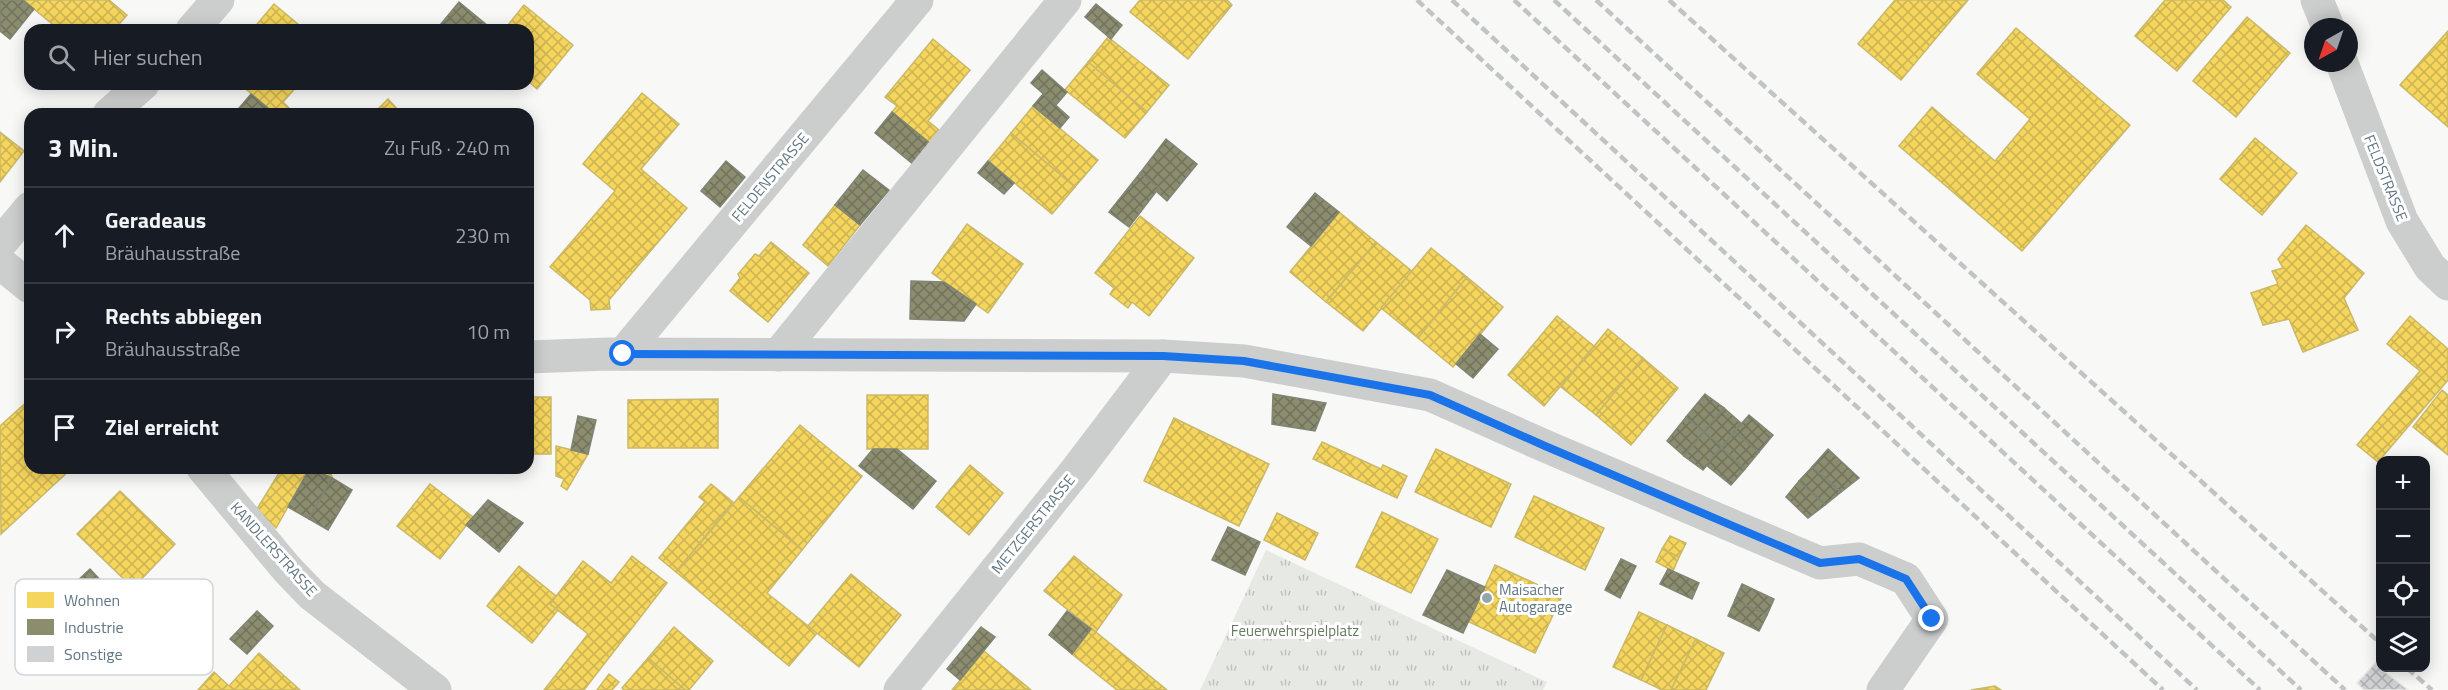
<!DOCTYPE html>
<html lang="de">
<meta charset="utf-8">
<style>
body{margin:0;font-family:"Titillium Web",sans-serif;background:#242831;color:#f1f3f6}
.controls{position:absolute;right:18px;bottom:18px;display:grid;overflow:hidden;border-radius:12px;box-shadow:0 3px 15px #0003}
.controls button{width:54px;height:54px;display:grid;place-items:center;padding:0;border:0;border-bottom:2px solid #363941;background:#171b24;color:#f1f3f6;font:30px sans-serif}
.compass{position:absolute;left:2304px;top:18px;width:54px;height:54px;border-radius:50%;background:#171b24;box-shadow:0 3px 15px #0003;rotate:220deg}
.stop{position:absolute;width:18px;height:18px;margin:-14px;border:4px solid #1a73e8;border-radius:50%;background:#fff}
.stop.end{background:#1a73e8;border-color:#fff;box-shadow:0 2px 6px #0008}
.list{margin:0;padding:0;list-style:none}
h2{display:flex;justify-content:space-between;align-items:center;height:78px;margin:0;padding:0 24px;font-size:26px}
h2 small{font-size:20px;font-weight:400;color:#9ea1a6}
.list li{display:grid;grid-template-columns:39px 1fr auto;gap:18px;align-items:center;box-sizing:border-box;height:96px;padding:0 24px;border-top:2px solid #363941}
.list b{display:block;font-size:22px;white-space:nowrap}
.list p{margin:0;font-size:20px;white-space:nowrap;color:#9ea1a6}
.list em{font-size:20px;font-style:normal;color:#9ea1a6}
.icon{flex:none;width:33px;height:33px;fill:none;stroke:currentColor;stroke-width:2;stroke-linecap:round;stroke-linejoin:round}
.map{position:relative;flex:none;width:2448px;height:690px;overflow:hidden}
.search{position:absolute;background:#171b24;box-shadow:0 3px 15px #0003;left:24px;top:24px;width:510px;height:66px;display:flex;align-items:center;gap:15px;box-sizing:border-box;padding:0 21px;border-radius:18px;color:#9ea1a6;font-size:22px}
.panel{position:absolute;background:#171b24;box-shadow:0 3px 15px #0003;left:24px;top:108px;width:510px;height:366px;border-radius:18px}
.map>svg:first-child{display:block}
.park{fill:url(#park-tufts)}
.homes{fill:url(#homes-cross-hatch);stroke:#c9b968;stroke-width:1.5}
.industry{fill:url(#industry-cross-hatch);stroke:#7f8675;stroke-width:1.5}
.building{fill:url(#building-cross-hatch);stroke:#e8e8e6;stroke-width:1.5}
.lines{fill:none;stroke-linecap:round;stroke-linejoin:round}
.minor{stroke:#cccece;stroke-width:33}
.rail{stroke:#c2c3c4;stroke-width:4.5;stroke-dasharray:9 4.5;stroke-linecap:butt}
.route{stroke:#1a73e8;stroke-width:8}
.poi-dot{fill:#96a4ac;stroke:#fff;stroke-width:2}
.labels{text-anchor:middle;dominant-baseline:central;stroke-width:6;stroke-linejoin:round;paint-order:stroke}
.street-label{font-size:15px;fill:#617784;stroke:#fff}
.poi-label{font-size:15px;fill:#617784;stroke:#fff;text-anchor:start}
.park-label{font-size:15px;fill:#677a61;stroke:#fff}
.key{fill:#fff;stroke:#d0d6da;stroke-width:1.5}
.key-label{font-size:16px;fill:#617784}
</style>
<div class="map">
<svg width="2448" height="690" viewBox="0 0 2448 690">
<defs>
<pattern id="park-tufts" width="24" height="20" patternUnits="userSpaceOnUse" patternTransform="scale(1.5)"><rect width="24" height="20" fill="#e7eae4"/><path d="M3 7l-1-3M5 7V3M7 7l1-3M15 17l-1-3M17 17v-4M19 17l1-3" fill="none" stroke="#bfc2be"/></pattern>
<pattern id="homes-cross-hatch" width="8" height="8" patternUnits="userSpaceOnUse" patternTransform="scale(1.5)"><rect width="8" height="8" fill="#f6d55c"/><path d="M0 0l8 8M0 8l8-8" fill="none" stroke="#cbb252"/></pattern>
<pattern id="industry-cross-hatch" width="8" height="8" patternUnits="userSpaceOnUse" patternTransform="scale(1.5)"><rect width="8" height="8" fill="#8c8c6e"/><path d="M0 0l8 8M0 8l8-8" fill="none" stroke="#70725c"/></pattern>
<pattern id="building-cross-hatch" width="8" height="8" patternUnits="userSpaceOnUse" patternTransform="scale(1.5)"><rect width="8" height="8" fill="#cfd1d2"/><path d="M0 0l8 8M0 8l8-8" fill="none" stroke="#abaeb0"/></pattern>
</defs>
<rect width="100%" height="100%" fill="#f8f8f7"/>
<!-- park -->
<polygon class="park" points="1266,550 1547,682 1543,690 1200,690"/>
<!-- homes -->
<g class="homes">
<polygon points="23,0 109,0 127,15 114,30 68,30 60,23 56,27"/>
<polygon points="1140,0 1227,0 1232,5 1188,59 1130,12"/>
<polygon points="1895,0 1968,0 1901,80 1858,44"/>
<polygon points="2165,0 2223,0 2231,7 2177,71 2135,36"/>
<polygon points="274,4 305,30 252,30"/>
<polygon points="524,5 573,45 537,89 528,81 528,30 504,30"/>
<polygon points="2247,17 2290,53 2236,117 2193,81"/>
<polygon points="2016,28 2130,125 2022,251 1899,146 1932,107 1995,161 2030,119 1977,74"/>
<polygon points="2448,31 2448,127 2400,85"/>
<polygon points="1108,37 1169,85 1147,112 1088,62"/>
<polygon points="933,39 970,70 928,121 940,131 931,144 892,112 897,106 885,97"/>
<polygon points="1088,62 1147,112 1125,138 1065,90"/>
<polygon points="240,84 299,84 283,102 295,114 275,114"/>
<polygon points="642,93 679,124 641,169 687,208 609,300 610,309 591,310 590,300 550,267 615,191 583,164"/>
<polygon points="388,99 402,114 373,114"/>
<polygon points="1033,106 1098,160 1075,187 1011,133"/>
<polygon points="0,132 24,151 0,182"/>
<polygon points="1011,133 1075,187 1052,214 988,161"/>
<polygon points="2255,138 2297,173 2262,215 2220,179"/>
<polygon points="835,205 860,225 828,266 803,245"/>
<polygon points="1339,212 1376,242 1326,302 1290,272"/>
<polygon points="1140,216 1194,258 1149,316 1132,302 1128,308 1110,294 1114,288 1095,273"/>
<polygon points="967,224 1023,264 988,313 932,273"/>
<polygon points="2306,225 2364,273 2344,298 2358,330 2303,352 2289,319 2263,325 2251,293 2278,284 2272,271 2283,268 2278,259"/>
<polygon points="771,242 809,273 768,322 730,291 740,278 738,274 755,254 759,256"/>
<polygon points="1376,242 1412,271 1363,331 1326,302"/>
<polygon points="1431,248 1467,277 1418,338 1381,308"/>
<polygon points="1467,277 1503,307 1453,367 1418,338"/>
<polygon points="1557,316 1594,346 1544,406 1508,375"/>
<polygon points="2410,316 2448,349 2448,380 2378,462 2357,445 2420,371 2387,344"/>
<polygon points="1608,329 1643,358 1596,415 1561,387"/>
<polygon points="1643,358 1678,388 1631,445 1596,415"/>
<polygon points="2442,390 2448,395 2448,455 2413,427"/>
<rect x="867" y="395" width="61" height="54"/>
<rect x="528" y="397" width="23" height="57"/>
<polygon points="30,399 30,468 72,468 1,534 0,426"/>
<polygon points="718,399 718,448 628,448 628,400"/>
<polygon points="1174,418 1269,464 1239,526 1144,481"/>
<polygon points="800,425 862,476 802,550 739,497"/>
<polygon points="1322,442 1381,469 1383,465 1407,476 1397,498 1313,459"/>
<polygon points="556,446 588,454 567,490 561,486 564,479 556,476"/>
<polygon points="1436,449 1511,484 1491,527 1415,492"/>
<polygon points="970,465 1003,493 969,535 936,507"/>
<polygon points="282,468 310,468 276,528 257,509"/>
<polygon points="312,468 341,468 330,468 332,478"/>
<polygon points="430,484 473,517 440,559 397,526"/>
<polygon points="711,484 733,502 676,572 659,558 705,502 699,497"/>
<polygon points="120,491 175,544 133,588 77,534"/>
<polygon points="1534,496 1604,528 1585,570 1515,537"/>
<polygon points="739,497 802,550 767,593 817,633 789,666 676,572"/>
<polygon points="1382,512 1438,539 1411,593 1356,567"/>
<polygon points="1277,513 1318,533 1305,560 1264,540"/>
<polygon points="1670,536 1686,543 1679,557 1662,549"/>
<polygon points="1662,549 1679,557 1673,571 1656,562"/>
<polygon points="632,556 667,583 584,690 544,690 588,634 550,604 583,561 611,583"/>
<polygon points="1074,556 1122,595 1096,632 1044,591"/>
<polygon points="1495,565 1562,596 1535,653 1469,622"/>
<polygon points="519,566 556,596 550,604 558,610 532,643 487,606"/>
<polygon points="851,574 901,615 859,667 808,626"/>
<polygon points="1639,612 1667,625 1641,680 1613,667"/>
<polygon points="1667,625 1696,639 1671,690 1662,690 1641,680"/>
<polygon points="674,627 713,661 689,690 685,690 648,658"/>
<polygon points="1091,629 1096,632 1167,690 1117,690 1072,654"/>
<polygon points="1696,639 1724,653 1706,690 1671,690"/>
<polygon points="984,651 1031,690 952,690"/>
<polygon points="259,653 300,690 198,690 214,672 229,686"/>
<polygon points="648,658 685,690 624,690 622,688"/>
<polygon points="609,674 619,682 612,690 597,690"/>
<polygon points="1995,686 2001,690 1971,690"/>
</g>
<!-- industry -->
<g class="industry">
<polygon points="0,0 23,0 34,9 10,39 0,31"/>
<polygon points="459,2 487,25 483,30 436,30"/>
<polygon points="1096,4 1122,25 1111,39 1085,17"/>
<polygon points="1042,70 1067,92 1056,105 1031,83"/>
<polygon points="251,94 275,114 234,114"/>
<polygon points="1043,94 1069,117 1060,128 1033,106"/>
<polygon points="892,112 931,144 914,165 875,133"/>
<polygon points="1166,139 1197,164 1167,201 1156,191 1159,188 1140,173"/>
<polygon points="726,161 745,177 720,207 701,191"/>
<polygon points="988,161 1014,183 1004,194 978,173"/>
<polygon points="863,170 889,190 860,225 835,205"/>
<polygon points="1140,173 1159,188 1129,227 1109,212"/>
<polygon points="1315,193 1339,212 1311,246 1287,227"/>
<polygon points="911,281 944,282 976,304 964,321 910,319"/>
<polygon points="1480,334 1498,349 1473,378 1456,364"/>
<polygon points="1273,394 1326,403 1315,431 1272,424"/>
<polygon points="1705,394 1724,408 1704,432 1686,417"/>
<polygon points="1724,408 1741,423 1722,447 1704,432"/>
<polygon points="1749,415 1773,435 1759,452 1734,432"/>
<polygon points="578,416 596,420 588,454 571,450"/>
<polygon points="1686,417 1704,432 1684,456 1667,441"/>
<polygon points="1704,432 1722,447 1703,470 1684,456"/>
<polygon points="1734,432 1759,452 1745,469 1721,448"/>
<polygon points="1721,448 1745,469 1731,485 1706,465"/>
<polygon points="873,449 897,449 936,481 913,509 859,466"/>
<polygon points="1828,449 1859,478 1841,492 1812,467"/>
<polygon points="1812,467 1841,492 1825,505 1799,481"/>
<polygon points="310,468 332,478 309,519 288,507"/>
<polygon points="332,478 352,490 328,530 309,519"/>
<polygon points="1799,481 1825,505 1808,518 1786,497"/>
<polygon points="488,500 523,523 499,552 466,525"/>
<polygon points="1228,527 1260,542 1245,575 1212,560"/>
<polygon points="1621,559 1636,566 1620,598 1605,590"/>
<polygon points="90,569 117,598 88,623 62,595"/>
<polygon points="1668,569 1699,583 1692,599 1660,584"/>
<polygon points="1447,570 1485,587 1463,633 1423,615"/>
<polygon points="1742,584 1774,599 1767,615 1735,600"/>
<polygon points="1735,600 1767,615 1759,631 1728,616"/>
<polygon points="257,611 273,626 247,654 230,639"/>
<polygon points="1067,611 1091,629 1072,654 1049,635"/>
<polygon points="981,627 995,637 960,680 947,669"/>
</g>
<!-- building -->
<polygon class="building" points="2376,662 2380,668 2408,690 2364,690 2357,683"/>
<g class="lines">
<!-- minor -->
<g class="minor">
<polyline points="2317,0 2328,27"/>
<polyline points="192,30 218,0"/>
<polyline points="2342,63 2402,221 2430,267 2448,284"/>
<polyline points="109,114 143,84"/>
<polyline points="0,244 30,208"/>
<polyline points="0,263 30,287"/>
<polyline points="623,354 917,0"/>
<polyline points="778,355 1065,0"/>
<polyline points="528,357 608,354 1163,356 1244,361 1430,395 1545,446 1820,563 1859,559 1906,579 1932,619 1883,690"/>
<polyline points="203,468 287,569 312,595 435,690"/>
<polyline points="900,690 1078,468 1163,356"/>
</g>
<!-- rail -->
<g class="rail">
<polyline points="1417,0 2163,690"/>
<polyline points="1452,0 2197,690"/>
<polyline points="1514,0 2260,690"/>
<polyline points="1554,0 2301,690"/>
<polyline points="1596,0 2345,690"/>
<polyline points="1669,0 2380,643"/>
<polyline points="2407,668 2432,690"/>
</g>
</g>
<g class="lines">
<!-- route -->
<polyline class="route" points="623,354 1163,356 1244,361 1430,395 1545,446 1820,563 1859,559 1906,579 1932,619"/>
</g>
<!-- markers -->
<circle class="poi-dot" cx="1487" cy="598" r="6"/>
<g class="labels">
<!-- street labels -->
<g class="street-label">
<text transform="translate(770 177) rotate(-50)">FELDENSTRASSE</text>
<text transform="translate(2386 178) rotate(68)">FELDSTRASSE</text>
<text transform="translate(1033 524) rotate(-51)">METZGERSTRASSE</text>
<text transform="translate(274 549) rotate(48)">KANDLERSTRASSE</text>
</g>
<!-- poi labels -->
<g class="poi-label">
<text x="1499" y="589">Maisacher<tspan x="1499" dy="17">Autogarage</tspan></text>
</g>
<!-- park labels -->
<g class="park-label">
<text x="1295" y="630">Feuerwehrspielplatz</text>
</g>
</g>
<!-- legend -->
<rect x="15" y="579" width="198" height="96" rx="9" class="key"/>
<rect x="27" y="592" width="27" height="16" fill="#f6d55c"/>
<rect x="27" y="619" width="27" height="16" fill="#8c8c6e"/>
<rect x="27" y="646" width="27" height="16" fill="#cfd1d2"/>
<g class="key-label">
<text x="64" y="606">Wohnen</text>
<text x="64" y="633">Industrie</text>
<text x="64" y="660">Sonstige</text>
</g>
</svg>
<div class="controls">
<button>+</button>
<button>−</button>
<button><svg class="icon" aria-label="locate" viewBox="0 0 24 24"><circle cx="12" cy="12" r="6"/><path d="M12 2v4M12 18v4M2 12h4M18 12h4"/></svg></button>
<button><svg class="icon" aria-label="layers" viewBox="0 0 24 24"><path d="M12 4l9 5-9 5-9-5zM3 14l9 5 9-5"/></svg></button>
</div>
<svg class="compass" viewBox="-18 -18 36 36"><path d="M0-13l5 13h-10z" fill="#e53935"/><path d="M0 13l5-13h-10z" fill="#9ea1a6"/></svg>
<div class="stop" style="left:623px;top:354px"></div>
<div class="stop end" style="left:1932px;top:619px"></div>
<div class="search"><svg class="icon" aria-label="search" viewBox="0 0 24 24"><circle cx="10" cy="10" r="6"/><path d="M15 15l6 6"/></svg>Hier suchen</div>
<section class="panel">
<h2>3 Min.<small>Zu Fuß · 240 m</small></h2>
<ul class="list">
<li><svg class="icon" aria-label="ahead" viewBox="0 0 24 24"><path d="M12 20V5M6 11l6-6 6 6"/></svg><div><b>Geradeaus</b><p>Bräuhausstraße</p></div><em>230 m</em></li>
<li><svg class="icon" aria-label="right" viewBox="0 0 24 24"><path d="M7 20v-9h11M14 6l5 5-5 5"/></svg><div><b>Rechts abbiegen</b><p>Bräuhausstraße</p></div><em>10 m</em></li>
<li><svg class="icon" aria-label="arrive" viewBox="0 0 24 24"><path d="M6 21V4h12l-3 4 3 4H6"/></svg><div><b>Ziel erreicht</b></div></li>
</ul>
</section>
</div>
